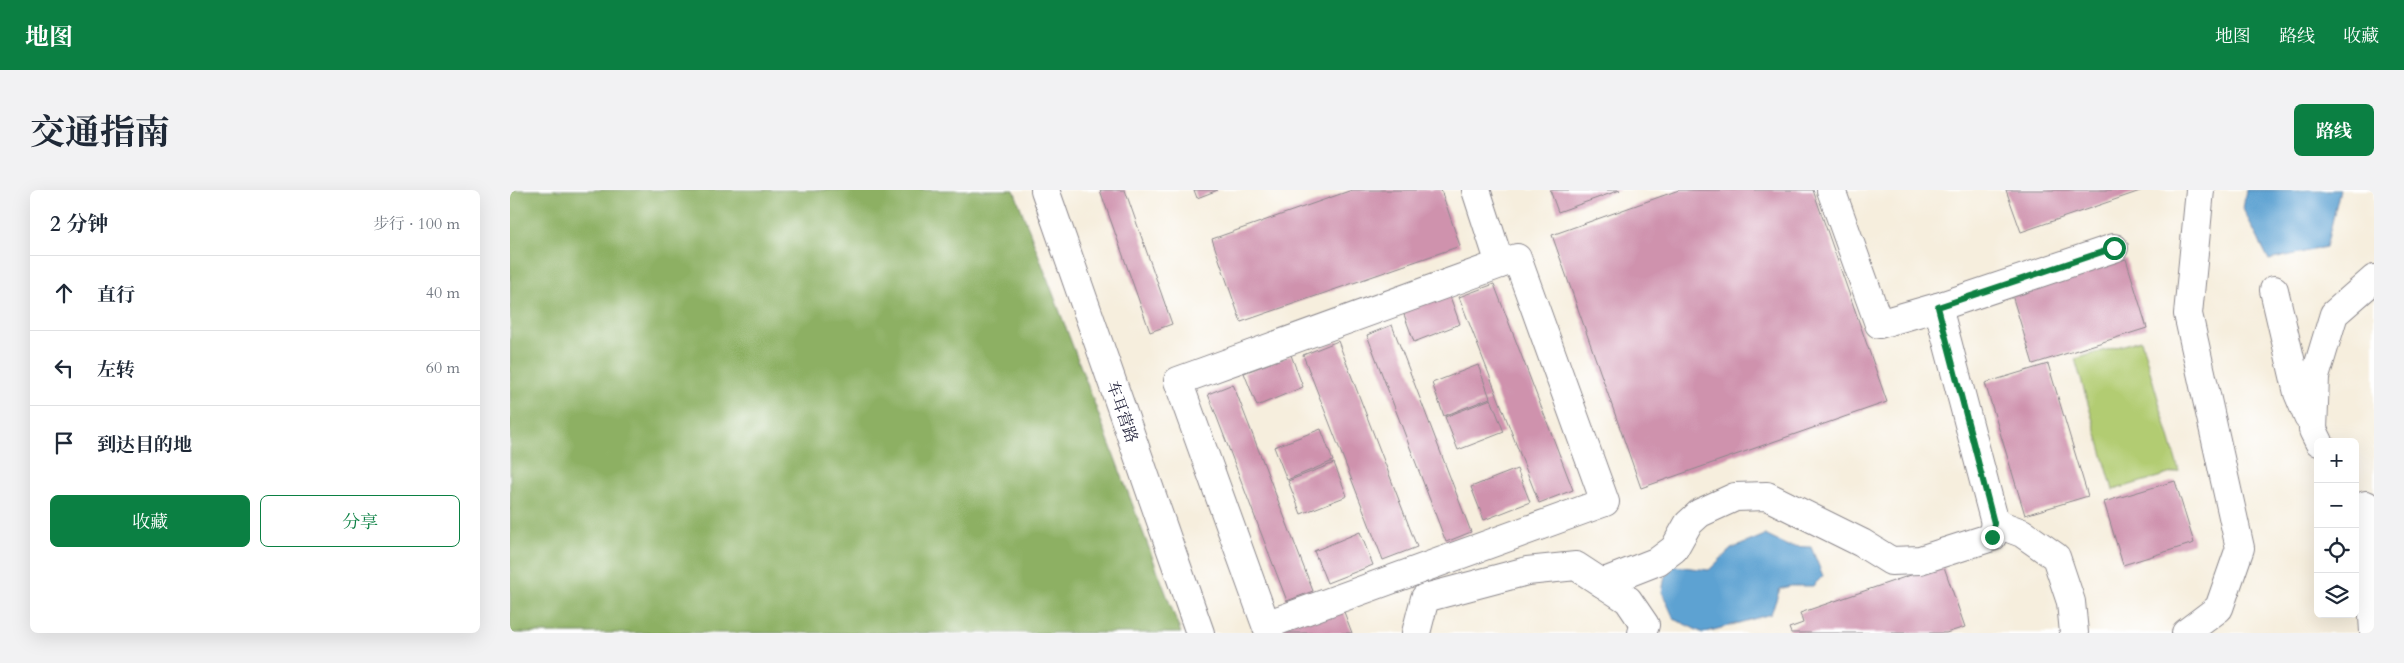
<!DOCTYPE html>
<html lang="zh">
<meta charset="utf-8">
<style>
body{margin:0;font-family:Cardo,"Noto Serif SC",serif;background:#f2f2f3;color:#1f2937}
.controls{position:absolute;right:15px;bottom:15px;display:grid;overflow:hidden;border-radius:8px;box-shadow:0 5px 20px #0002}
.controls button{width:45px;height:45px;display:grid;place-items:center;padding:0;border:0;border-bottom:1px solid #e0e1e3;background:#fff;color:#1f2937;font:25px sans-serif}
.stop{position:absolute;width:15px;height:15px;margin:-11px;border:4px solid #0b8043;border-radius:50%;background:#fff}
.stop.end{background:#0b8043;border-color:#fff;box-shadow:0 1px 5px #0008}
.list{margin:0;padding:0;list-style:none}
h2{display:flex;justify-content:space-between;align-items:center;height:65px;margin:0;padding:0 20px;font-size:21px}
h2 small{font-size:16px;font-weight:400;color:#747a83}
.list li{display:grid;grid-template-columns:32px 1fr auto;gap:15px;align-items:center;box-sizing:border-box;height:75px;padding:0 20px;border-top:1px solid #e0e1e3}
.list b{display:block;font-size:19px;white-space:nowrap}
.list em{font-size:16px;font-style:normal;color:#747a83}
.actions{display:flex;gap:10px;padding:15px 20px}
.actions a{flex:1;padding:11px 0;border:1px solid #0b8043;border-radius:8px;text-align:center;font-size:18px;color:#0b8043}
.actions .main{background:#0b8043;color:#fff}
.icon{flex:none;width:28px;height:28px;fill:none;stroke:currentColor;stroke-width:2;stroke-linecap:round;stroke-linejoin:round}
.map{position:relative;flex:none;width:1864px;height:443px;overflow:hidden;border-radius:8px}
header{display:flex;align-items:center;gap:30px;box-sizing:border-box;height:70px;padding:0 25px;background:#0b8043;color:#fff}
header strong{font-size:24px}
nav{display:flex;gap:28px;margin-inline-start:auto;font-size:18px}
.intro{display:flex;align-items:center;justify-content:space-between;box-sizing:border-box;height:120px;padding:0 30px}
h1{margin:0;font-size:35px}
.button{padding:12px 22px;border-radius:8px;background:#0b8043;color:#fff;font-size:18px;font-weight:700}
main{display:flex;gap:30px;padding:0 30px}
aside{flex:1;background:#fff;border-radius:8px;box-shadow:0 5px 20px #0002}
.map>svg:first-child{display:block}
.green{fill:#b2cc72;stroke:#6a7756}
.forest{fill:#8db064;stroke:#586950}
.water{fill:#5da2d2;stroke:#406286}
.building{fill:#cf92ad}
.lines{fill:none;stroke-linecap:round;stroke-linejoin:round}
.minor-casing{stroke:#8c888c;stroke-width:30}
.minor{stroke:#fff;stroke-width:28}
.route{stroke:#0b8043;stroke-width:6}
.labels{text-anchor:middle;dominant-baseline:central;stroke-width:4.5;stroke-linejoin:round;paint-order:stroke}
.street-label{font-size:16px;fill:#22223b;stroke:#fff}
</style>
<header>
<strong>地图</strong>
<nav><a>地图</a><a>路线</a><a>收藏</a></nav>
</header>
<div class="intro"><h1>交通指南</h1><a class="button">路线</a></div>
<main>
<aside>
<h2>2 分钟<small>步行 · 100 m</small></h2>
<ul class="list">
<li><svg class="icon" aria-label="ahead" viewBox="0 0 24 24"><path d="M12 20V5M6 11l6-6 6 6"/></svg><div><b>直行</b></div><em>40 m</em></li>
<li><svg class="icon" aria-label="left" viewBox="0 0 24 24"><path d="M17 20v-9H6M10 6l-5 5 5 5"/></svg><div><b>左转</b></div><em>60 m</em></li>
<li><svg class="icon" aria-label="arrive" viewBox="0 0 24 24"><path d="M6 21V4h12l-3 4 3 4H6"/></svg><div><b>到达目的地</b></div></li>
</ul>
<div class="actions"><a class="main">收藏</a><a>分享</a></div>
</aside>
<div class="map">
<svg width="1864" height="443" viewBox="0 0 1864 443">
<rect width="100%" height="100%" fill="#fff"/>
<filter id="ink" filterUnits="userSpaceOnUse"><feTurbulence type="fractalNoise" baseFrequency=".02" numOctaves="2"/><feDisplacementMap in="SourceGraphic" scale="10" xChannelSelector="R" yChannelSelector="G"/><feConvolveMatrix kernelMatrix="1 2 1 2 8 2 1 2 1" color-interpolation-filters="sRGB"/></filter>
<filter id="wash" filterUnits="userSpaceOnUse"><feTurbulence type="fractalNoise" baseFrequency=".0096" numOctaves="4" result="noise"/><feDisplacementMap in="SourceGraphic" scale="20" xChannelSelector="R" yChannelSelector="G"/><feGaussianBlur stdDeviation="1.12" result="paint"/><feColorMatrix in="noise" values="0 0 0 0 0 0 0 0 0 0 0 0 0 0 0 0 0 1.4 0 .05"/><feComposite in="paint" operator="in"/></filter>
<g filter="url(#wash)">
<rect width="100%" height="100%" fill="#f6eedd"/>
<!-- green -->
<polygon class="green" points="1631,150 1669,281 1603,300 1565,169"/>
<!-- forest -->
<polygon class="forest" points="0,0 504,0 671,443 0,443"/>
<!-- water -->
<g class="water">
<polygon points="1736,0 1830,0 1816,57 1759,70 1733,19"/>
<polygon points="1255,345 1278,356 1301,357 1313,386 1303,396 1280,396 1270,399 1261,424 1193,443 1164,429 1152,402 1155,386 1164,376 1199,380 1221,359"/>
</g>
<g id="blocks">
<!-- building -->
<g class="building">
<polygon points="590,0 615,0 662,134 640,142"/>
<polygon points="684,0 708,0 687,8"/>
<polygon points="842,0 931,0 950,56 731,132 702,49"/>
<polygon points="1040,0 1110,0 1048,22"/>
<polygon points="1169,0 1303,0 1377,212 1131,298 1042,45"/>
<polygon points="1496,0 1633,0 1511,42"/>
<polygon points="1616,69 1637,138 1523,174 1502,105"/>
<polygon points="984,94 1063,300 1029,313 949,107"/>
<polygon points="938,101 950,134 904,152 892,119"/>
<polygon points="882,135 961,342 936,352 857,145"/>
<polygon points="828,151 907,357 873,370 793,165"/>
<polygon points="781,165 793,197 747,216 734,183"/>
<polygon points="1538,174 1578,306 1515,325 1475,193"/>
<polygon points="968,175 980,208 934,226 922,193"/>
<polygon points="723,194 803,401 777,411 698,204"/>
<polygon points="981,209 994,242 948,260 935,227"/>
<polygon points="811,239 823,271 777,290 764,257"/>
<polygon points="824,273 837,306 791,324 778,291"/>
<polygon points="1007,279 1020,312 974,330 961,297"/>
<polygon points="1665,291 1684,353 1613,375 1594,312"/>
<polygon points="850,342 863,375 817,393 804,361"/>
<polygon points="1433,374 1455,437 1436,443 1281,443 1279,438 1293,433 1290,423"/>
<polygon points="831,414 842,443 776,443 773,435"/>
</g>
</g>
</g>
<g filter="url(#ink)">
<use href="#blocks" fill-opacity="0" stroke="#8c888c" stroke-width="1"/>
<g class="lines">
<defs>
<g id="minor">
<polyline points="535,0 690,443"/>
<polyline points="966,0 990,74"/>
<polyline points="1321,0 1369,134 1428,117"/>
<polygon points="1007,68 1095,312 756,435 668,191"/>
<polyline points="1764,100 1788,203 1798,227"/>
<polyline points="1809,252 1803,240 1805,187 1824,124 1864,89"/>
<polyline points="1856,315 1864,442"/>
<polyline points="1092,393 1148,371 1164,359 1178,334 1190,323 1225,307 1257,306 1352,353 1381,371 1410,370 1482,347 1485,333"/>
<polyline points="906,443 915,408 1017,381 1066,376 1118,410 1135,435 1132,443"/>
<polyline points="1564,443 1561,412 1546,367 1512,343 1485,333 1428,117 1604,58"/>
<polyline points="1676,443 1709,418 1730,358 1678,124 1690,0"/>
</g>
</defs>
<!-- minor casing -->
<use href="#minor" class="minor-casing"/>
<!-- minor -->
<use href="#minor" class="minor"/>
</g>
</g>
<g class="lines" filter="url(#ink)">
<!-- route -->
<polyline class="route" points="1482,347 1484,333 1428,117 1604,58"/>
</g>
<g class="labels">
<!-- street labels -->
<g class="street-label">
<text transform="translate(612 222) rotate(71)">车耳营路</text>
</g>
</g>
</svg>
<div class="controls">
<button>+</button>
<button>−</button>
<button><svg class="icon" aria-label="locate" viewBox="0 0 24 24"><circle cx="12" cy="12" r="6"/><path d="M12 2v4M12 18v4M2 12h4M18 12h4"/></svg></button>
<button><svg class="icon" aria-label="layers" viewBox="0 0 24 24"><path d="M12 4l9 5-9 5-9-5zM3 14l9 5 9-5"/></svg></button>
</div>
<div class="stop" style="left:1604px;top:58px"></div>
<div class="stop end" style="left:1482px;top:347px"></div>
</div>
</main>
